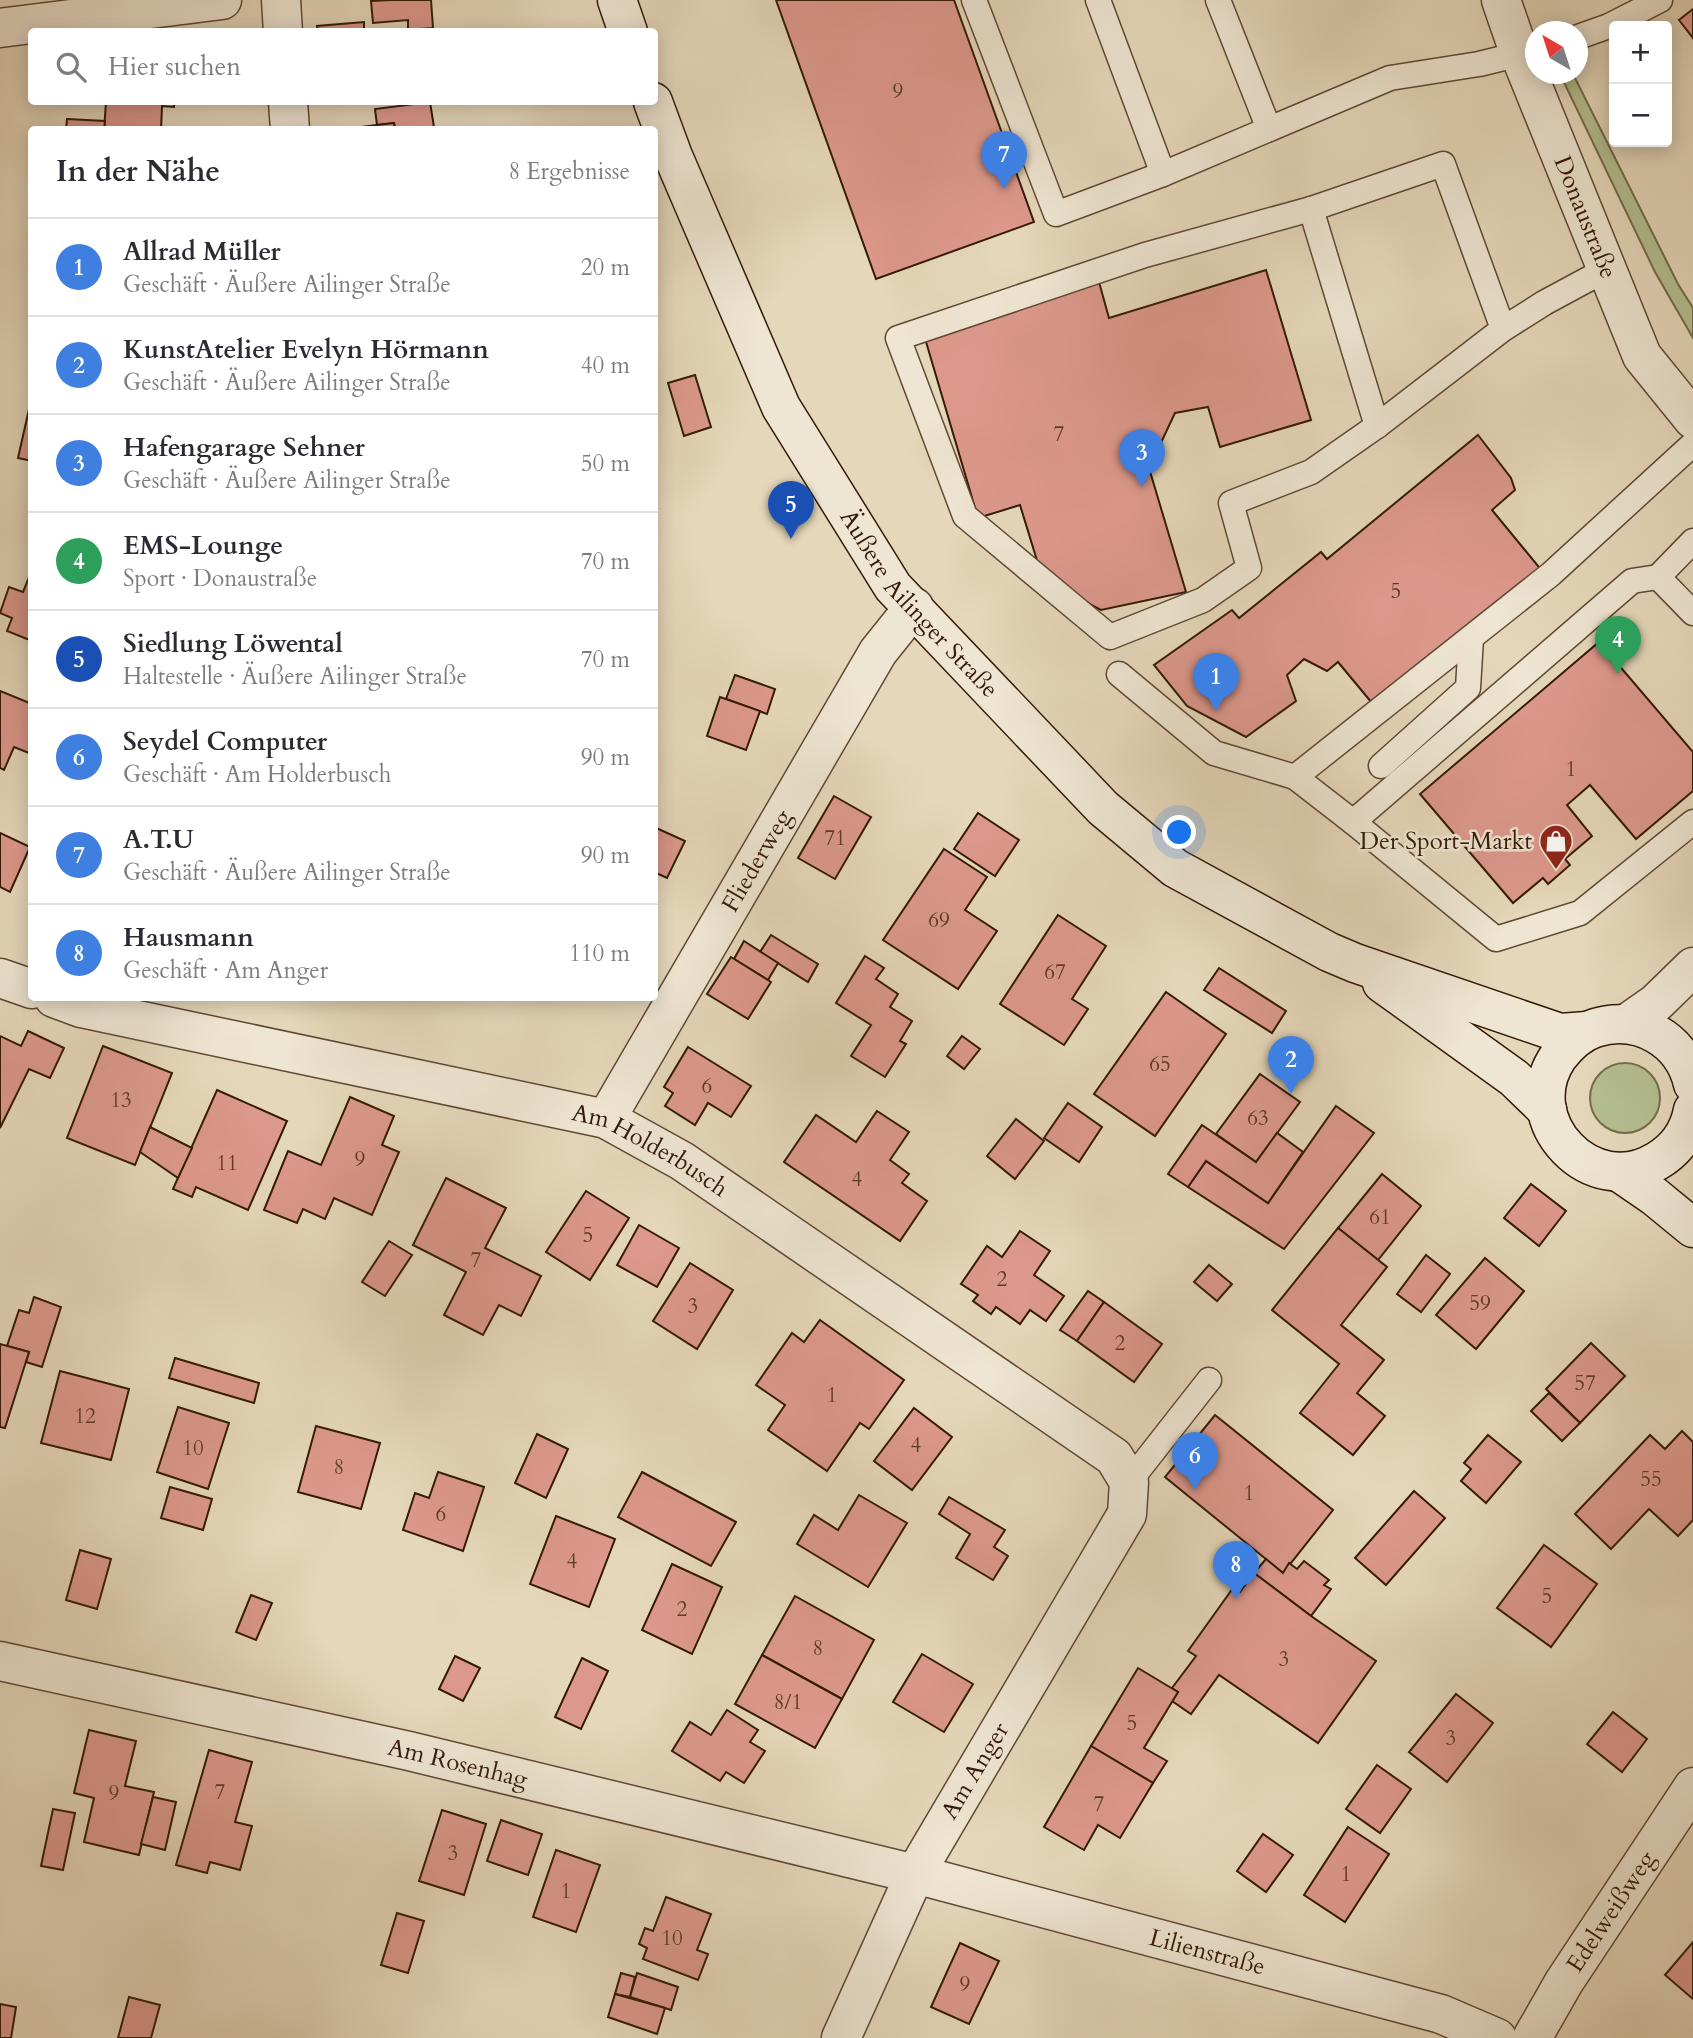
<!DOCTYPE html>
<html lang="de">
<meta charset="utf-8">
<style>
body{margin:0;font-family:Cardo,serif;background:#f2f2f3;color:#2b2b33}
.controls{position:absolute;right:21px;top:21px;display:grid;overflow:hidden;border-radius:7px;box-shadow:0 4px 18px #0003}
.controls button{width:63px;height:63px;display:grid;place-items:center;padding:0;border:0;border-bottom:2px solid #e1e1e2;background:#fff;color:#2b2b33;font:35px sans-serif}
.compass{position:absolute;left:1525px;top:21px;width:63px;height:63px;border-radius:50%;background:#fff;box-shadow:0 4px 18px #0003;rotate:321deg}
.you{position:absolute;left:1180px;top:833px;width:24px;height:24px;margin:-18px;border:5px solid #fff;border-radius:50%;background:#1a73e8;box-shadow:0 0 0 10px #1a73e833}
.badge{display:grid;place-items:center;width:46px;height:46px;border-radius:50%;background:#8f2418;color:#fff;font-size:23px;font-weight:700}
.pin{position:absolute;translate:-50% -58px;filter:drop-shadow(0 2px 4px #0008)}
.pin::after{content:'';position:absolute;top:37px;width:24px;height:21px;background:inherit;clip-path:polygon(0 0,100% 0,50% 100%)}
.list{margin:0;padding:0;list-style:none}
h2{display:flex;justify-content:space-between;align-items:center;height:91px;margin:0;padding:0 28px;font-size:30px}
h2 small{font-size:23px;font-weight:400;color:#7c7c81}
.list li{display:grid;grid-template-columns:46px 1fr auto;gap:21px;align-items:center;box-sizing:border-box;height:98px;padding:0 28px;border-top:2px solid #e1e1e2}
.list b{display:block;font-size:26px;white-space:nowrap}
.list p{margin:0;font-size:23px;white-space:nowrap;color:#7c7c81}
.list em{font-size:23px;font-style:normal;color:#7c7c81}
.icon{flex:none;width:38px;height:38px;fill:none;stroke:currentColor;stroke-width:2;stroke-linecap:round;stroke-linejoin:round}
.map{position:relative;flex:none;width:1693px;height:2038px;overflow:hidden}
.search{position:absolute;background:#fff;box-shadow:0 4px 18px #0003;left:28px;top:28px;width:630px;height:77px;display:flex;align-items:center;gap:18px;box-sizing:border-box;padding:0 24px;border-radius:7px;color:#7c7c81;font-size:26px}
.panel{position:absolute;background:#fff;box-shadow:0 4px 18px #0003;left:28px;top:126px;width:630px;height:875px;border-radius:7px}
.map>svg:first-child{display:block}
.green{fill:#b4be90;stroke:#746c4c;stroke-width:2}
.building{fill:#dc988c;stroke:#341a07;stroke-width:2}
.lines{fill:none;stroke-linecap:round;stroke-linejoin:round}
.lane-casing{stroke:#604934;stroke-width:27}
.street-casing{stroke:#604934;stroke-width:41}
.secondary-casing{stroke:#341a07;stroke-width:41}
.lane{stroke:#eee5d2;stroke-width:24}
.street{stroke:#eee5d2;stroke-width:38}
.secondary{stroke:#eee5d2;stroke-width:38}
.labels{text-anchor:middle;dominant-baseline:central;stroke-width:5;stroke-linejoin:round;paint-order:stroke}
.number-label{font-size:21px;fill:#5e3a28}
.street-label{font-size:24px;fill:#341a07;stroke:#eee5d2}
.poi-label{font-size:24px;fill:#341a07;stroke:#eee5d2;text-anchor:end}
</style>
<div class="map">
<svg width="1693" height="2038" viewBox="0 0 1693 2038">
<rect width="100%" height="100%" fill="#e5d7ba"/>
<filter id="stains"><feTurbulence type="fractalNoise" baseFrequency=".00286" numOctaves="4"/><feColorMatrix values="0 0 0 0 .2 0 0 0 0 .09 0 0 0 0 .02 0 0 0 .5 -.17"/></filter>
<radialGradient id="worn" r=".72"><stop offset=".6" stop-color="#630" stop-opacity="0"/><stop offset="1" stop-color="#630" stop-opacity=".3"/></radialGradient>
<!-- green -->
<g class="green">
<polygon points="1560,74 1573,74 1678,284 1693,308 1693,338 1655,272"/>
<circle cx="1625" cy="1098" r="35"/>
</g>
<!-- building -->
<g class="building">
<polygon points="391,0 431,0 433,28 408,30 408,20 373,23 371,1"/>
<polygon points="776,0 954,0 1034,222 876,279"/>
<polygon points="1693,9 1693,38 1679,20"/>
<polygon points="364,22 364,32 318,32 317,26"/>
<polygon points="106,102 174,102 174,107 162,106 161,130 104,130"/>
<polygon points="430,102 434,127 395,130 394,123 377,125 375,109"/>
<polygon points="67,119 105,121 104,130 66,130"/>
<polygon points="394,123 395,130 338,130 377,125"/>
<polygon points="1266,270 1311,420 1220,447 1208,407 1175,413 1149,468 1186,592 1101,610 1043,580 1020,505 978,518 924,335 1099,282 1109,318"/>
<polygon points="695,375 711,427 684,436 668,383"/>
<polygon points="32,396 32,461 18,458"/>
<polygon points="1478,435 1511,478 1515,490 1492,510 1543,572 1372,703 1338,662 1327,671 1304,659 1287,675 1296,701 1246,737 1187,706 1154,665 1232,610 1239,618 1321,552 1327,559"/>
<polygon points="32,570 32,641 7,631 12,618 0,613 9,587 23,592"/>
<polygon points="1599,642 1693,752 1693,791 1636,839 1590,785 1567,805 1592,836 1565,859 1570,865 1548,884 1543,878 1513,903 1420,794"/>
<polygon points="735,675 775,689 767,714 726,699"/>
<polygon points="0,691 32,704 32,747 29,753 14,747 4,770 0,768"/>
<polygon points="720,697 760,711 746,750 707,736"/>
<polygon points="834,796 871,817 835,879 798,858"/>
<polygon points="978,813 1019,840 995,876 954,849"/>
<polygon points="654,827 685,841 667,878 654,872"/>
<polygon points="0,833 30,847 10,892 0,887"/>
<polygon points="944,849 987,877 965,910 997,931 958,989 883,940"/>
<polygon points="1058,915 1106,946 1072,999 1088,1009 1064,1045 1000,1004"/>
<polygon points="771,935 818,964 808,982 760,952"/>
<polygon points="744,941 778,963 768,980 734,959"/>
<polygon points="865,956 884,968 876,979 898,994 890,1007 912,1021 900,1041 906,1044 885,1077 851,1056 871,1025 836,1003"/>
<polygon points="731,957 771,982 748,1019 707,994"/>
<polygon points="1219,968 1286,1011 1272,1033 1204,990"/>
<polygon points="1166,992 1226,1034 1155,1136 1094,1094"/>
<polygon points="28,1031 64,1048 50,1078 29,1069 0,1128 0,1036 21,1046"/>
<polygon points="962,1036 980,1049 964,1069 947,1056"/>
<polygon points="103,1046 172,1073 135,1165 67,1138"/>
<polygon points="688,1047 751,1086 731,1117 708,1103 695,1125 665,1106 673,1093 664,1087"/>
<polygon points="1260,1074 1300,1102 1256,1162 1216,1134"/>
<polygon points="217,1090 287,1121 248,1210 196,1187 192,1197 173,1189"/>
<polygon points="350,1097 394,1116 382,1145 399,1152 372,1215 334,1198 325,1219 303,1209 297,1223 264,1210 288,1151 321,1165"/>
<polygon points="1068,1103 1102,1127 1079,1162 1044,1138"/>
<polygon points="1336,1106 1374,1133 1284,1249 1188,1187 1206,1161 1268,1203"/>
<polygon points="877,1111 909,1132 890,1160 909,1174 902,1183 927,1201 900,1241 784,1162 816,1115 856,1142"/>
<polygon points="1016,1119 1044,1141 1015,1179 987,1156"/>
<polygon points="1202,1125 1256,1162 1277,1133 1303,1152 1268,1203 1206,1161 1188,1187 1168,1174"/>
<polygon points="150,1127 192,1148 178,1178 140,1152"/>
<polygon points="1382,1174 1421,1206 1378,1260 1338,1228"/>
<polygon points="446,1178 506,1208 485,1248 541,1276 521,1316 499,1305 483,1335 444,1315 466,1272 413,1245"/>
<polygon points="1531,1184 1566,1211 1539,1246 1504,1218"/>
<polygon points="586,1191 629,1218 590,1280 546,1252"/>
<polygon points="639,1225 679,1248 657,1287 617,1265"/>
<polygon points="1338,1228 1387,1267 1341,1325 1384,1360 1357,1393 1385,1416 1353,1455 1300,1413 1339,1364 1272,1310"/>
<polygon points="1020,1231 1050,1251 1034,1275 1064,1296 1046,1321 1030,1310 1020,1324 996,1307 991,1314 973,1301 978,1295 961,1284 987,1246 1002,1257"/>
<polygon points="389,1241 412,1255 385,1296 362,1282"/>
<polygon points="1426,1255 1450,1274 1421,1312 1397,1294"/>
<polygon points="1485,1258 1524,1291 1476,1349 1436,1315"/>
<polygon points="690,1263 733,1290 697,1349 653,1321"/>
<polygon points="1209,1265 1232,1284 1217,1301 1194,1282"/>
<polygon points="1088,1291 1104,1302 1077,1341 1060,1330"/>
<polygon points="34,1297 61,1307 42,1367 26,1362 29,1352 7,1346 19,1310 29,1313"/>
<polygon points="1104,1302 1162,1344 1134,1382 1077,1341"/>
<polygon points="820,1320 904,1380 869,1429 860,1423 827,1471 768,1430 785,1405 756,1385 792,1333 804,1342"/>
<polygon points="1591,1343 1625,1376 1580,1423 1546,1389"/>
<polygon points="0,1344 29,1352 5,1428 0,1427"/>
<polygon points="175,1358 259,1383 254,1403 169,1378"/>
<polygon points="60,1371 129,1389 111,1460 41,1443"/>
<polygon points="1549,1393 1580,1423 1562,1441 1531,1411"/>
<polygon points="178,1407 229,1423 208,1489 157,1472"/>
<polygon points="914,1408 952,1437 912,1490 874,1461"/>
<polygon points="1215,1415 1333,1510 1283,1573 1165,1477"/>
<polygon points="316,1426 380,1443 361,1509 298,1492"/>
<polygon points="1682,1431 1693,1442 1693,1520 1678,1536 1649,1509 1611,1549 1575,1514 1650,1435 1665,1449"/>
<polygon points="537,1434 568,1449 546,1498 515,1483"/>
<polygon points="1488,1435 1521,1462 1486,1503 1461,1481 1471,1469 1464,1463"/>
<polygon points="438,1472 484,1487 463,1551 403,1530 415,1493 429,1498"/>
<polygon points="642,1472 736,1522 711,1566 618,1517"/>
<polygon points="170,1487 212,1499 203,1530 161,1518"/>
<polygon points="1414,1491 1445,1518 1386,1585 1355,1558"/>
<polygon points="859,1495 907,1523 868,1587 797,1544 814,1515 838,1530"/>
<polygon points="949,1497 1005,1530 994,1547 1008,1556 993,1580 956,1558 970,1534 939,1514"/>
<polygon points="556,1516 615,1539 589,1607 530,1584"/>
<polygon points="1544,1545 1597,1584 1551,1647 1497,1608"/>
<polygon points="80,1550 111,1559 97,1609 66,1600"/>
<polygon points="1266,1559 1283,1573 1289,1563 1297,1569 1304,1561 1329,1580 1324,1585 1331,1589 1311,1616 1254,1573"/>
<polygon points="672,1564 722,1587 692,1654 642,1630"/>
<polygon points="1254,1573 1311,1616 1376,1661 1318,1743 1219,1675 1191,1714 1172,1701 1178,1692 1172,1688 1196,1656 1188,1651 1233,1588 1240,1592"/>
<polygon points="251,1595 272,1603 256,1640 236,1632"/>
<polygon points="795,1596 874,1640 842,1699 762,1655"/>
<polygon points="922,1654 973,1684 944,1732 893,1702"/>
<polygon points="762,1655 842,1699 815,1748 735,1704"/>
<polygon points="455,1656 480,1668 463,1701 439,1689"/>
<polygon points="582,1658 608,1671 581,1729 555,1717"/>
<polygon points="1138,1668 1178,1692 1144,1748 1167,1761 1153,1783 1091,1746"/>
<polygon points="1456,1694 1493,1723 1447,1782 1409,1752"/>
<polygon points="727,1710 758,1730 750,1742 765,1751 744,1783 726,1772 720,1781 672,1751 690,1722 711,1735"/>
<polygon points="1613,1712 1647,1739 1622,1772 1587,1744"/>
<polygon points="89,1730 136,1741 125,1786 154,1792 139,1855 84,1842 94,1798 74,1793"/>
<polygon points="1091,1746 1153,1783 1120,1838 1098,1825 1084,1850 1044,1827"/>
<polygon points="209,1750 252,1762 235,1822 252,1826 240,1870 210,1862 207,1873 176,1865"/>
<polygon points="1377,1765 1411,1789 1380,1833 1346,1809"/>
<polygon points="153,1797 176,1802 165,1850 141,1844"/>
<polygon points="53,1809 75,1813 63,1870 41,1866"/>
<polygon points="442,1810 486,1824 464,1895 419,1881"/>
<polygon points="501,1820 542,1834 528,1875 487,1861"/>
<polygon points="1348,1827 1389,1854 1345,1922 1304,1895"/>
<polygon points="1263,1834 1293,1855 1266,1892 1237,1871"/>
<polygon points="556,1850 600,1865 576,1932 533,1917"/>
<polygon points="666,1897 711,1914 697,1950 708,1954 698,1980 643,1959 647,1948 639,1944 645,1928 653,1931"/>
<polygon points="397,1913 424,1921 408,1973 381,1965"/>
<polygon points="1693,1942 1693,1999 1665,1975"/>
<polygon points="960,1943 999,1961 969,2024 931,2007"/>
<polygon points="621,1973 635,1977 630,1997 615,1994"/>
<polygon points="637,1973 678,1987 671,2010 630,1997"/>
<polygon points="615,1994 665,2008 657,2034 608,2017"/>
<polygon points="129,1997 160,2005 151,2038 118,2038"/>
<polygon points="0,2004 16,2007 11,2038 0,2038"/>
</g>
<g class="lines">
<defs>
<g id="lane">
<polyline points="974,0 1056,214 1163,174 1390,78 1479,64 1533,51"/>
<polyline points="1098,0 1163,174"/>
<polyline points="1218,0 1269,129"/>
<polyline points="1578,37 1609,26 1660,0"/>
<polyline points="1311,209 1377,426"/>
<polyline points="1503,329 1443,164 1311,209 1145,255 898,338 965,516 1110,637 1203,600 1249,568 1231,503 1311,472 1377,426 1503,329 1544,303 1607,269"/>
<polyline points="1693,541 1658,577 1632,581 1353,822 1496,939 1580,913 1693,822"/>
<polyline points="1658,577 1693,613"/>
<polyline points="1119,674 1214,753 1295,777 1551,574 1693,444"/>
<polyline points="1381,766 1468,688 1471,638"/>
<polyline points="1295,777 1353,822"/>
<polyline points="1129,1482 1209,1380"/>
</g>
<g id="street">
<polyline points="281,0 283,32"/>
<path id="s1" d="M1501 0 1520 55 1642 356 1693 419"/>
<polyline points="0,28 222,0"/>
<polyline points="288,102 290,130"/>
<polyline points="0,978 32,989"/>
<path id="s2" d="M54 998 81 1008 606 1119 682 1161 1114 1457 1129 1482 1127 1514 915 1874 841 2038"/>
<polyline points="1626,1024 1656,1003 1693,967"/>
<path id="s3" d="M606 1119 878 652 914 607"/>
<path id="s4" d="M0 1661 409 1751 915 1874 1441 2014 1497 2038"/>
<path id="s5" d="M1532 2038 1564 1982 1693 1787"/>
</g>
<g id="secondary">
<polyline points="617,0 628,32"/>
<path id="s6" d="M653 102 673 156 781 407 893 587 1103 808 1175 868 1329 952 1355 963 1560 1033 1587 1031"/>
<polyline points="1382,983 1514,1078 1547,1110"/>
<path d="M1693 1084C1683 1040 1639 1014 1595 1028 1579 1033 1568 1044 1558 1057 1515 1121 1592 1201 1657 1161 1676 1150 1689 1132 1693 1110"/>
<polyline points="1619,1172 1654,1196 1693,1228"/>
</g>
</defs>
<!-- lane casing -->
<use href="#lane" class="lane-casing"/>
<!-- street casing -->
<use href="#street" class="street-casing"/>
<!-- secondary casing -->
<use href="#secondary" class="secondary-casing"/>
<!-- lane -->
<use href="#lane" class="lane"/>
<!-- street -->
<use href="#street" class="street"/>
<!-- secondary -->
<use href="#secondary" class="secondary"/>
</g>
<!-- icons -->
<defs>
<symbol id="shop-pin" viewBox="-11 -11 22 30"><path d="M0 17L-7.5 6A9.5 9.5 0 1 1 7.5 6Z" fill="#8f2418" stroke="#eee5d2"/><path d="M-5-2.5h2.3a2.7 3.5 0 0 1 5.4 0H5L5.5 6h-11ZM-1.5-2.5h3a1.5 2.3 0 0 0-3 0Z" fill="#fff"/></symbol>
</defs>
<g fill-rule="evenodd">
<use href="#shop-pin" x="1537" y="822" width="38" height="52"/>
</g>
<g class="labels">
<!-- number labels -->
<g class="number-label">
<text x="898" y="91">9</text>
<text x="1059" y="434">7</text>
<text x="1396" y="591">5</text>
<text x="1571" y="769">1</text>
<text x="835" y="838">71</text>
<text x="939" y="920">69</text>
<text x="1055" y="972">67</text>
<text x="1160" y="1064">65</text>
<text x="707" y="1086">6</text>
<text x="121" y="1100">13</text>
<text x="1258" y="1118">63</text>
<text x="360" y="1159">9</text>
<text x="227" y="1163">11</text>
<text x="857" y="1179">4</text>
<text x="1380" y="1217">61</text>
<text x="588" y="1235">5</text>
<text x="476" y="1260">7</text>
<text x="1002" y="1279">2</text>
<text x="1480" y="1303">59</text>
<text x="693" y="1306">3</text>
<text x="1120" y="1343">2</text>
<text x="1585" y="1383">57</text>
<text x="832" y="1395">1</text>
<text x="85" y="1416">12</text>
<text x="916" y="1445">4</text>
<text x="193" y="1448">10</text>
<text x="339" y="1467">8</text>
<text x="1651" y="1479">55</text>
<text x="1249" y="1493">1</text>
<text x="441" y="1514">6</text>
<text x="572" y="1561">4</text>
<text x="1547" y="1596">5</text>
<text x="682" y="1609">2</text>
<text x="818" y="1648">8</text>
<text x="1284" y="1659">3</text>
<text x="788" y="1702">8/1</text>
<text x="1132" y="1723">5</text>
<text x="1451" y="1738">3</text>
<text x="220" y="1792">7</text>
<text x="114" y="1793">9</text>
<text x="1099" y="1804">7</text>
<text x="453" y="1853">3</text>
<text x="1346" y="1874">1</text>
<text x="566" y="1891">1</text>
<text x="672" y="1938">10</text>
<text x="965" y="1984">9</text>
</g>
<!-- street labels -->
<g class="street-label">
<text stroke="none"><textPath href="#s1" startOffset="233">Donaustraße</textPath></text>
<text stroke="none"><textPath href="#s6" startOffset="572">Äußere Ailinger Straße</textPath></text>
<text stroke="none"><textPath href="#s3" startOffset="299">Fliederweg</textPath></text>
<text stroke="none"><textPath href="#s2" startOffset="618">Am Holderbusch</textPath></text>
<text stroke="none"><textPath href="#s4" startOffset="469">Am Rosenhag</textPath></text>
<text transform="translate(975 1771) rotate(-59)">Am Anger</text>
<text stroke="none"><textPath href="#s5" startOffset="149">Edelweißweg</textPath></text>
<text stroke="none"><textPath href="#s4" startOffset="1242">Lilienstraße</textPath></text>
</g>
<!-- poi labels -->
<g class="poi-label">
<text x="1532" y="841">Der Sport-Markt</text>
</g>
</g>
<rect width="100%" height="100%" filter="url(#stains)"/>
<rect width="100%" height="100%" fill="url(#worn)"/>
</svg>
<div class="controls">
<button>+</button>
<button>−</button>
</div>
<svg class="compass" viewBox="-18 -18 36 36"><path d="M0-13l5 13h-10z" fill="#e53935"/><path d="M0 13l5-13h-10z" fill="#7c7c81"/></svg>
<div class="you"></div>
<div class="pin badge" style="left:1216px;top:711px;background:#3f7fe0">1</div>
<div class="pin badge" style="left:1291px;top:1094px;background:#3f7fe0">2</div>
<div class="pin badge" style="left:1142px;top:487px;background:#3f7fe0">3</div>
<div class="pin badge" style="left:1618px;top:674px;background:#2e9e5b">4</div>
<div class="pin badge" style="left:791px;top:539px;background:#1a4fb4">5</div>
<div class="pin badge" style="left:1195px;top:1490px;background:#3f7fe0">6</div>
<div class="pin badge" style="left:1004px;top:189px;background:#3f7fe0">7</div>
<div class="pin badge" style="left:1236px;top:1599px;background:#3f7fe0">8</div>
<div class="search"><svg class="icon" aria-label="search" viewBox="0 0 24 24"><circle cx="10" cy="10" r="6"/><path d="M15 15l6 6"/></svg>Hier suchen</div>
<section class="panel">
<h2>In der Nähe<small>8 Ergebnisse</small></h2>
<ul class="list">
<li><span class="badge" style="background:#3f7fe0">1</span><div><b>Allrad Müller</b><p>Geschäft · Äußere Ailinger Straße</p></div><em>20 m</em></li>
<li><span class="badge" style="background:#3f7fe0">2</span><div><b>KunstAtelier Evelyn Hörmann</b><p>Geschäft · Äußere Ailinger Straße</p></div><em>40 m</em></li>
<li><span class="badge" style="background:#3f7fe0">3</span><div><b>Hafengarage Sehner</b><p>Geschäft · Äußere Ailinger Straße</p></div><em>50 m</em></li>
<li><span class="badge" style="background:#2e9e5b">4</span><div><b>EMS-Lounge</b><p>Sport · Donaustraße</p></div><em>70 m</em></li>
<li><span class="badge" style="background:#1a4fb4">5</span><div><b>Siedlung Löwental</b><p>Haltestelle · Äußere Ailinger Straße</p></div><em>70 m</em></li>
<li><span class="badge" style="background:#3f7fe0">6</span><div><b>Seydel Computer</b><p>Geschäft · Am Holderbusch</p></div><em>90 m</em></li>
<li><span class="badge" style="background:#3f7fe0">7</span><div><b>A.T.U</b><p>Geschäft · Äußere Ailinger Straße</p></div><em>90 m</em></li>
<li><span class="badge" style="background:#3f7fe0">8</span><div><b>Hausmann</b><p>Geschäft · Am Anger</p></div><em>110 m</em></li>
</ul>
</section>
</div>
